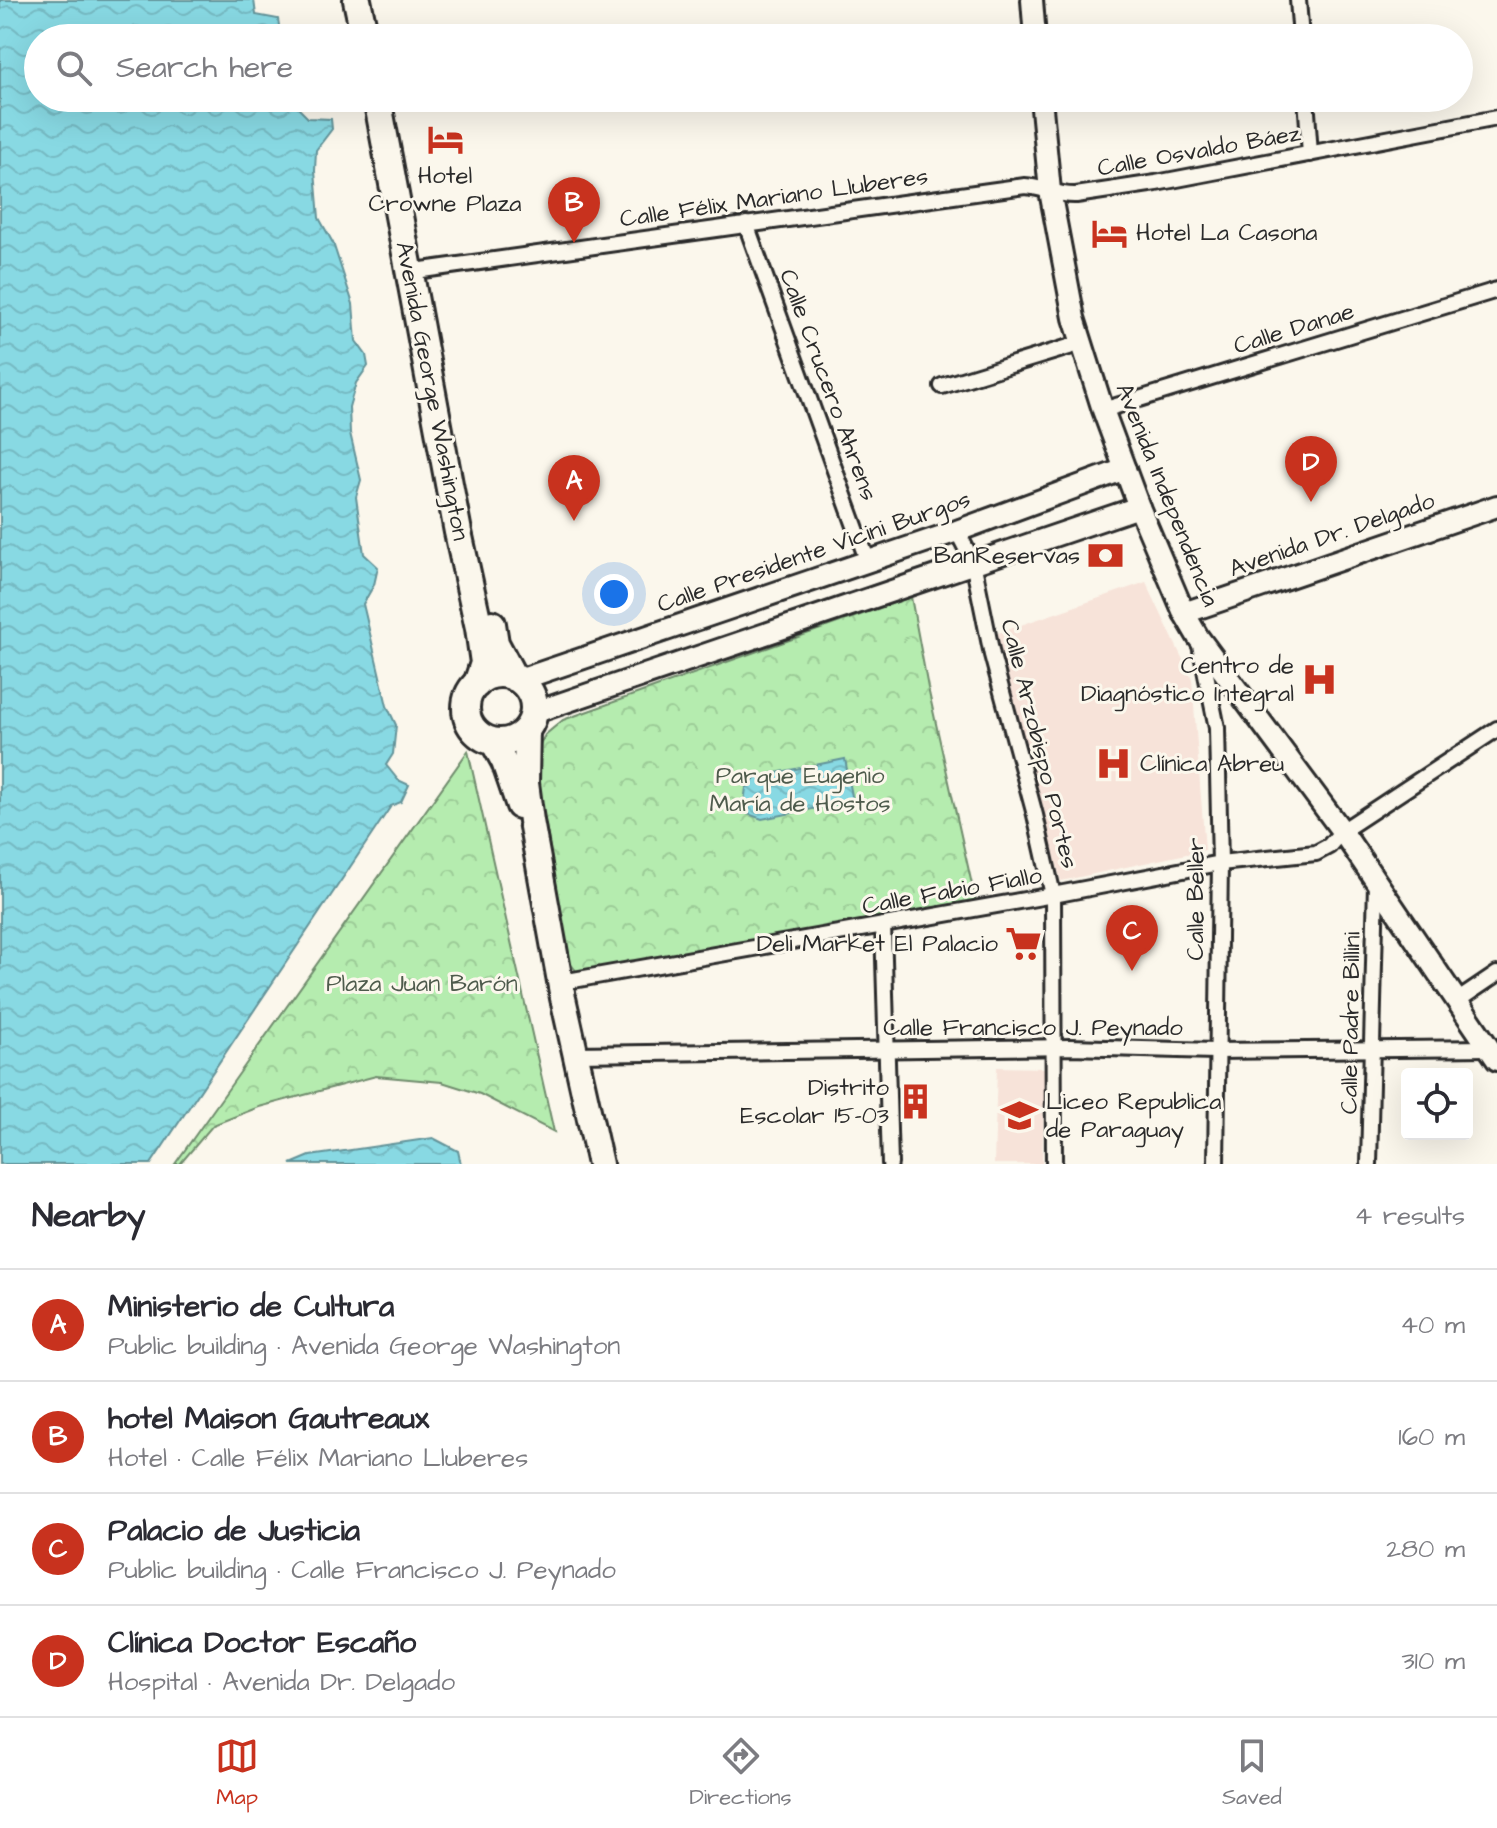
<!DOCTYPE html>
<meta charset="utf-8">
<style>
body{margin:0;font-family:"Architects Daughter",sans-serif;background:#f7f7f7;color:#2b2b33}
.controls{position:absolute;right:24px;bottom:24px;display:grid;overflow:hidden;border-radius:8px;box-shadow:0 8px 32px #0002}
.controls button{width:72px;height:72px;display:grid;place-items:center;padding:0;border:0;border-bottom:2px solid #e1e1e2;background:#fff;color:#2b2b33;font:40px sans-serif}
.you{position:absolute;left:614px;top:594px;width:28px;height:28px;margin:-20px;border:6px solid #fff;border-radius:50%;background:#1a73e8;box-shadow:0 0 0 12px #1a73e833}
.badge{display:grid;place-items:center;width:52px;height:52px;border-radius:50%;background:#c8321e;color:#fff;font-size:26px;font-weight:700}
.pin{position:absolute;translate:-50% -66px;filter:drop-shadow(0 2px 4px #0008)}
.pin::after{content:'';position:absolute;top:42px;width:28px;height:24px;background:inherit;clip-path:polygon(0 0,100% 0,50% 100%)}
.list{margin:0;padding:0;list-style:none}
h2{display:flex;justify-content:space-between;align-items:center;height:104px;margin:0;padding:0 32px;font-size:34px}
h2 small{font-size:26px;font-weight:400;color:#7c7c81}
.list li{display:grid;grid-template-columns:52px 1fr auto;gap:24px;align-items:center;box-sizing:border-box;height:112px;padding:0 32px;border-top:2px solid #e1e1e2}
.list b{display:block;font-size:30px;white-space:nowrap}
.list p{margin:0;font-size:26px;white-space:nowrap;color:#7c7c81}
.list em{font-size:26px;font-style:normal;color:#7c7c81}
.icon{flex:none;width:44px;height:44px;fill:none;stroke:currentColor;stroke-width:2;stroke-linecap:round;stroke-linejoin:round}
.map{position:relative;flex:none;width:1497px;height:1164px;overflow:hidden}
.search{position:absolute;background:#fff;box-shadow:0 8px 32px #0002;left:24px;right:24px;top:24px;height:88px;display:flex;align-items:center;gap:20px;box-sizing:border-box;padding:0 28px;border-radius:44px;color:#7c7c81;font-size:30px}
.sheet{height:552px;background:#fff}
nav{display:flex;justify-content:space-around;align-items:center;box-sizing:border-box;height:112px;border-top:2px solid #e1e1e2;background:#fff;font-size:22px;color:#7c7c81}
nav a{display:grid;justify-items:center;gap:4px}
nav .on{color:#c8321e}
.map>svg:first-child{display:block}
.built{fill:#f7e3d9}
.forest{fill:url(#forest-crowns);stroke:#708c6d;stroke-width:2}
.water{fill:url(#water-waves);stroke:#639399;stroke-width:2}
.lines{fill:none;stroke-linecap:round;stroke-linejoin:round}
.street-casing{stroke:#2b2b2b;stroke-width:20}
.secondary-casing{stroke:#2b2b2b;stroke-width:26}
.primary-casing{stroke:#2b2b2b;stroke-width:30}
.highway-casing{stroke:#2b2b2b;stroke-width:32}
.street{stroke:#fbf7ec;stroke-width:14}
.secondary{stroke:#fbf7ec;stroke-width:20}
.primary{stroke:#fbf7ec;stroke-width:24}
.highway{stroke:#fbf7ec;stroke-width:26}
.labels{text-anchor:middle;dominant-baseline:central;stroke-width:6;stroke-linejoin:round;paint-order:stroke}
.street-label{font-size:24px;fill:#2b2b2b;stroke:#fbf7ec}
.poi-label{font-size:24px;fill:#2b2b2b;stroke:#fbf7ec;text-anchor:end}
.park-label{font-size:24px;fill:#4e5b4c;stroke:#fbf7ec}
</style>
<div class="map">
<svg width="1497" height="1164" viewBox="0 0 1497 1164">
<defs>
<pattern id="forest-crowns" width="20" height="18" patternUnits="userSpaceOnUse" patternTransform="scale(2)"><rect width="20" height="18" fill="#b5ecaf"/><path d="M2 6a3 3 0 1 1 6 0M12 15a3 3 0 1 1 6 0" fill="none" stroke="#9ccb97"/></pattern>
<pattern id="water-waves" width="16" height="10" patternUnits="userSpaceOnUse" patternTransform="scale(2)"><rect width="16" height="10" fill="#88d9e3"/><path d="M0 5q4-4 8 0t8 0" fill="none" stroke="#76bac3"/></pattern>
</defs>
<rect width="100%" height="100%" fill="#fbf7ec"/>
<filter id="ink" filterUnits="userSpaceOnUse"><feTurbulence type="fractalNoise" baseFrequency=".0125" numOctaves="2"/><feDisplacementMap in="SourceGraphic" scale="16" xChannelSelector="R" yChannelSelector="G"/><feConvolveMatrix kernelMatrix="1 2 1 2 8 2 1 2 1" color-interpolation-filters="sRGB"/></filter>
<g filter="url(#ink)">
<!-- built -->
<g class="built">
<polygon points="1146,582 1192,679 1205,850 1061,881 995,634"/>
<polygon points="997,1067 1045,1068 1042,1164 994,1164"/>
</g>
<!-- forest -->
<g class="forest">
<polygon points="911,597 928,688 977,907 577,972 570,963 534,757 545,735 563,720"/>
<polygon points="468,751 554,1132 480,1094 442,1082 376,1076 259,1107 213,1125 180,1164 175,1164"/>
</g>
<!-- water -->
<g class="water">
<polygon points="0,0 254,0 256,15 278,19 281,38 38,38 38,98 301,98 298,108 308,118 331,119 332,129 316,150 315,171 319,218 333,243 353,304 356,341 366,355 368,366 356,383 349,407 350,433 361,480 356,497 364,554 378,567 374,585 363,604 387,706 396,725 393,754 386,765 398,780 409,785 401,802 391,806 151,1164 0,1164"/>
<polygon points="845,759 853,801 762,819 748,814 744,802 746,788 756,777"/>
<polygon points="433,1138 458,1151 461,1164 291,1164 310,1156"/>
</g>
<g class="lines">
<defs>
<g id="street">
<polyline points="1298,0 1301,38"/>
<polyline points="1306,98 1310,154"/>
<polyline points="746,224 868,562"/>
<path d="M408 272 1025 186C1043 187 1058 196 1076 195L1156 183 1497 118"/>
<polyline points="942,386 1082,343"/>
<polyline points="1103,410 1497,290"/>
<polyline points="957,531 973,562 992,655 1035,815 1053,895 1054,1164"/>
<polyline points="1200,645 1217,728 1220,863 1216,1164"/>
<polyline points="883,925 890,1164"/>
<polyline points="562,982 1053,895 1220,863 1316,853 1329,846 1342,831 1497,729"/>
<polyline points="1457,1001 1497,974"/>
<polyline points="576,1054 1070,1047 1215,1051 1490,1048"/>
<polyline points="1369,1164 1376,883"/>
</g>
<g id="secondary">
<polyline points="1032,0 1035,38"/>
<polyline points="1041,98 1050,191 1074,318 1103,410 1139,507 1184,613 1198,637 1342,831 1497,1060"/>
<polyline points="1184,613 1497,506"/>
<polyline points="519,680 957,531 1125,469"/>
<polyline points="533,713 1139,507"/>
</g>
<g id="primary">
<polyline points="527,728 526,783 531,821 563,998 600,1164"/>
<polyline points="493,742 504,762 519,806"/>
</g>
<g id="highway">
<polyline points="357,0 365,38"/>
<polyline points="377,98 458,532 479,628 484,663 477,684"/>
<polyline points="492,624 495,643 513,677"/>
<circle cx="500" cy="708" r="34"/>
</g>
</defs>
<!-- street casing -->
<use href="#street" class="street-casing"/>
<!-- secondary casing -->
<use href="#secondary" class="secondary-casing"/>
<!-- primary casing -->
<use href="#primary" class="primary-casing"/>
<!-- highway casing -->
<use href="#highway" class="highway-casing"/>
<!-- street -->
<use href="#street" class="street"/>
<!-- secondary -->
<use href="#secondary" class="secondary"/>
<!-- primary -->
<use href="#primary" class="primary"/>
<!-- highway -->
<use href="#highway" class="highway"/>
</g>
</g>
<!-- icons -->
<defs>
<symbol id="hotel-bare" viewBox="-9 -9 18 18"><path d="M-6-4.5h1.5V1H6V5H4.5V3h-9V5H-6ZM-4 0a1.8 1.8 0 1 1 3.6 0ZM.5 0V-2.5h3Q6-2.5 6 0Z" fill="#c8321e" stroke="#fbf7ec" stroke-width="2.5" paint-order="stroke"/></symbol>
<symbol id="bank-bare" viewBox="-9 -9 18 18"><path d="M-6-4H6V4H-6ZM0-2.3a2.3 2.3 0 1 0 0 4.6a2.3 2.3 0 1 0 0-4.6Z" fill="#c8321e" stroke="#fbf7ec" stroke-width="2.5" paint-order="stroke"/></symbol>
<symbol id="hospital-bare" viewBox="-9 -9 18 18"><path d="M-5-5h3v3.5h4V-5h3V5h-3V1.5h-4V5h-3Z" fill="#c8321e" stroke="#fbf7ec" stroke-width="2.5" paint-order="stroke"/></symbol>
<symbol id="supermarket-bare" viewBox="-9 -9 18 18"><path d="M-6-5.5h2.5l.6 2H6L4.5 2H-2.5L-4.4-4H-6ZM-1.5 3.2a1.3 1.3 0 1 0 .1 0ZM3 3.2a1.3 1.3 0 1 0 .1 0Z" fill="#c8321e" stroke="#fbf7ec" stroke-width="2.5" paint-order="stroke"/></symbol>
<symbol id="building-bare" viewBox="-9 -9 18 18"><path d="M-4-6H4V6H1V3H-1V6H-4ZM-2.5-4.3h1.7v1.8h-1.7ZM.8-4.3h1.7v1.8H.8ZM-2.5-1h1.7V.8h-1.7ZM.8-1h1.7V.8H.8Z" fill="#c8321e" stroke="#fbf7ec" stroke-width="2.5" paint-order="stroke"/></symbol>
<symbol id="school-bare" viewBox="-9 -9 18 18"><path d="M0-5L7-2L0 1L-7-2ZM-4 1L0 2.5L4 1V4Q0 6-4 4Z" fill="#c8321e" stroke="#fbf7ec" stroke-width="2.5" paint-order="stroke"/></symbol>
</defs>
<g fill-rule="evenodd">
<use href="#hotel-bare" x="420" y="114" width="51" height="51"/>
<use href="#hotel-bare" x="1084" y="208" width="51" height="51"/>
<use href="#bank-bare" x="1080" y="530" width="51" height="51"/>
<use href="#hospital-bare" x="1294" y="654" width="51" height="51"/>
<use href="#hospital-bare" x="1088" y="738" width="51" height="51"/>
<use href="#supermarket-bare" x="998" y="918" width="51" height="51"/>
<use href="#building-bare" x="890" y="1076" width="51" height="51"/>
<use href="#school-bare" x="994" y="1090" width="51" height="51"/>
</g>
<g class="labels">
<!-- street labels -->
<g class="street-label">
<text transform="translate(1199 151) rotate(-10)">Calle Osvaldo Báez</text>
<text transform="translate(774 198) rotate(-8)">Calle Félix Mariano Lluberes</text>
<text transform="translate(1294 329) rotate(-17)">Calle Danae</text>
<text transform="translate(828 385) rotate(70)">Calle Crucero Ahrens</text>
<text transform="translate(432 391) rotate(79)">Avenida George Washington</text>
<text transform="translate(1167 495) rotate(68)">Avenida Independencia</text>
<text transform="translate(1332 535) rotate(-19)">Avenida Dr. Delgado</text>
<text transform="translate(814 552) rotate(-19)">Calle Presidente Vicini Burgos</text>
<text transform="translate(1039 744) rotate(76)">Calle Arzobispo Portes</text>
<text transform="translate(952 891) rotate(-10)">Calle Fabio Fiallo</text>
<text transform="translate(1196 899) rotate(-90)">Calle Beller</text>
<text transform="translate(1351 1023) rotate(-89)">Calle Padre Billini</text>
<text x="1033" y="1028">Calle Francisco J. Peynado</text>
</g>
<!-- poi labels -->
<g class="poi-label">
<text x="445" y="176" text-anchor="middle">Hotel<tspan x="445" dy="28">Crowne Plaza</tspan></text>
<text x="1136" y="233" text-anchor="start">Hotel La Casona</text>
<text x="1080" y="556">BanReservas</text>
<text x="1294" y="666">Centro de<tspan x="1294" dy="28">Diagnóstico Integral</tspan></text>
<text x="1140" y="764" text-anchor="start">Clínica Abreu</text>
<text x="998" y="944">Deli Market El Palacio</text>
<text x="889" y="1088">Distrito<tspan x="889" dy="28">Escolar 15-03</tspan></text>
<text x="1046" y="1102" text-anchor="start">Liceo Republica<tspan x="1046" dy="28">de Paraguay</tspan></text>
</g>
<!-- park labels -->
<g class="park-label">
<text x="800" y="776">Parque Eugenio<tspan x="800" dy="28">María de Hostos</tspan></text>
<text x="422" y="984">Plaza Juan Barón</text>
</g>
</g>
</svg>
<div class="controls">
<button><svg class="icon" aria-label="locate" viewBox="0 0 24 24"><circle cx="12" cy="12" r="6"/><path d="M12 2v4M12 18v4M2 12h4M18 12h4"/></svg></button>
</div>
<div class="you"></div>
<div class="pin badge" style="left:574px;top:521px">A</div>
<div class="pin badge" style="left:574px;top:243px">B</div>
<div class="pin badge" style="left:1132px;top:971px">C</div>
<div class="pin badge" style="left:1311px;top:502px">D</div>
<div class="search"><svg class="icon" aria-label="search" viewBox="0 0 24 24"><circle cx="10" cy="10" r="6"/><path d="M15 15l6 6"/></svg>Search here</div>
</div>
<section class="sheet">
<h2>Nearby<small>4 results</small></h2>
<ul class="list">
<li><span class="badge">A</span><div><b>Ministerio de Cultura</b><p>Public building · Avenida George Washington</p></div><em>40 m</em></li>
<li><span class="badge">B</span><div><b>hotel Maison Gautreaux</b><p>Hotel · Calle Félix Mariano Lluberes</p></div><em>160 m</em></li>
<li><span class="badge">C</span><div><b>Palacio de Justicia</b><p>Public building · Calle Francisco J. Peynado</p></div><em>280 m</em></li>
<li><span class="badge">D</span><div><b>Clínica Doctor Escaño</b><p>Hospital · Avenida Dr. Delgado</p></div><em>310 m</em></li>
</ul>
</section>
<nav>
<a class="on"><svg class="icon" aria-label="map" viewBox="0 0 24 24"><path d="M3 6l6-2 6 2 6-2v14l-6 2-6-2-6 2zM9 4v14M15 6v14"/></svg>Map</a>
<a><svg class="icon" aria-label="directions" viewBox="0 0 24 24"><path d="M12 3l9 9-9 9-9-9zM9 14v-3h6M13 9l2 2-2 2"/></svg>Directions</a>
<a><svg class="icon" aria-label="saved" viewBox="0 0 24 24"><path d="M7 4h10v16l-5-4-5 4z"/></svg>Saved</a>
</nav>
